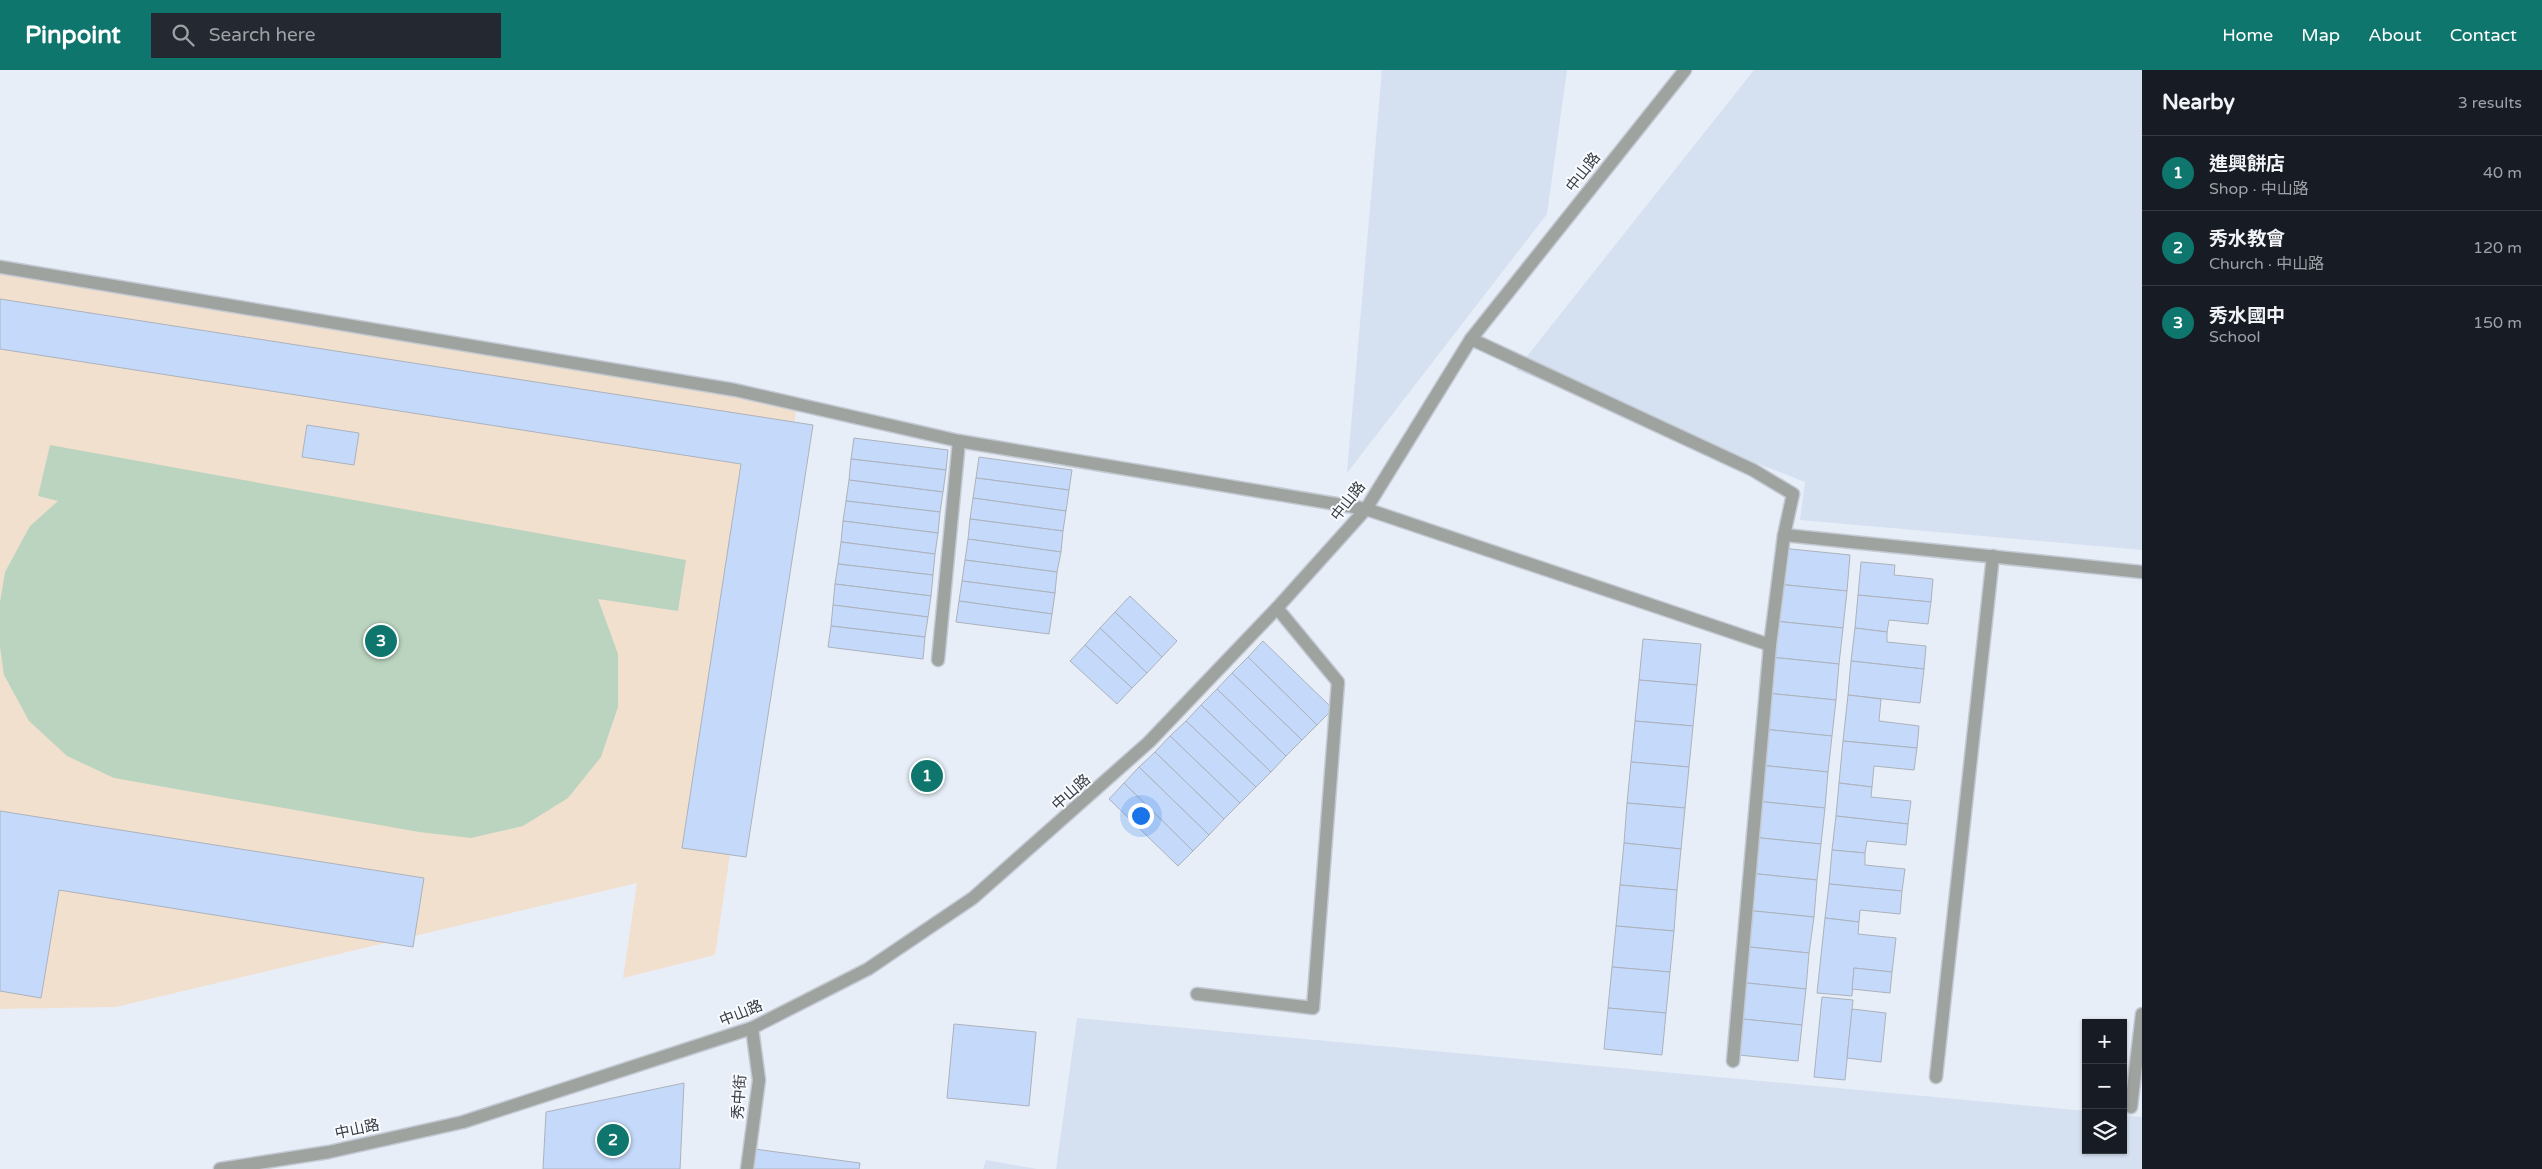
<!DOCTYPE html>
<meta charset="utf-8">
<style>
body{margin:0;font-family:"Varela Round","Noto Sans TC",sans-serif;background:#242831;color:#f1f3f6}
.controls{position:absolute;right:15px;bottom:15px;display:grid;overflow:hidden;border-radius:0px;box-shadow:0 1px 4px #0004}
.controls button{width:45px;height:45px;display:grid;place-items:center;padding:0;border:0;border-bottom:1px solid #363941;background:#171b24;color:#f1f3f6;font:25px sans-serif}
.you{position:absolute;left:1140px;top:745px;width:18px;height:18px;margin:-12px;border:4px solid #fff;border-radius:50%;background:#1a73e8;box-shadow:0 0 0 8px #1a73e833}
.badge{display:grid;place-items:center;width:32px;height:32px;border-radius:50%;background:#0f766e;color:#fff;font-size:16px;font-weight:700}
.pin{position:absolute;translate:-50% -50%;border:2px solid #fff;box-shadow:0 1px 5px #0006}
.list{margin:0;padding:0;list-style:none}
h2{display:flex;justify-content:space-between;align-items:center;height:65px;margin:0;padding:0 20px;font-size:21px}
h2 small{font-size:16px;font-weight:400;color:#9ea1a6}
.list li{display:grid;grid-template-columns:32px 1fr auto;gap:15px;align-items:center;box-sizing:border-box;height:75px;padding:0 20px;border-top:1px solid #363941}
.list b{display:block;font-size:19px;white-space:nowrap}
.list p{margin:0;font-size:16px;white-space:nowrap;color:#9ea1a6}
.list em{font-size:16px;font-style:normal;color:#9ea1a6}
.icon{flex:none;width:28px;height:28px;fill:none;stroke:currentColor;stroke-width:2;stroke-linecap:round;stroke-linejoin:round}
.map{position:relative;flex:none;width:2142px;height:1099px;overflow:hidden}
header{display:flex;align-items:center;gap:30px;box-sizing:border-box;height:70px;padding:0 25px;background:#0f766e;color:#fff}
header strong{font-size:24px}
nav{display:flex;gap:28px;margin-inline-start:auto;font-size:18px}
.search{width:350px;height:45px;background:#242831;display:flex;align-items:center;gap:12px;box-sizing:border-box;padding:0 18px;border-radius:0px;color:#9ea1a6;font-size:19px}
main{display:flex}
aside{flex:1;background:#171b24}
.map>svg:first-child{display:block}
.built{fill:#d5e0f1}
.education{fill:#f2e0cf}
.green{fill:#bbd4bf}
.building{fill:#c5dafa;stroke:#acb2bc}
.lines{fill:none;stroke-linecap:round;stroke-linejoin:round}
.minor-casing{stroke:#c4cad3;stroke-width:15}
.minor{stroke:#9ea3a0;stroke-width:12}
.labels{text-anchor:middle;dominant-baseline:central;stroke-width:4;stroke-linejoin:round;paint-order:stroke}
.street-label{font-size:15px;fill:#383b3f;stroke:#f8fbff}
</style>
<header>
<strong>Pinpoint</strong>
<div class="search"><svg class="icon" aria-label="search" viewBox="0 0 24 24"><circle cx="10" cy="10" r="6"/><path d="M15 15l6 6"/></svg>Search here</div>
<nav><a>Home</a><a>Map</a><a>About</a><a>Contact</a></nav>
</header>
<main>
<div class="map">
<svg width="2142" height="1099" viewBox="0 0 2142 1099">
<rect width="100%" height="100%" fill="#e7eef8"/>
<!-- built -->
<g class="built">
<polygon points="1382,0 1567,0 1547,144 1347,403"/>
<polygon points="1754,0 2142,0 2142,480 1800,450 1805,412 1516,300"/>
<polygon points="1077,948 2086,1041 2086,1080 2123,1080 2123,1045 2142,1047 2142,1099 1056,1099"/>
<polygon points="986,1090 1037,1099 983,1099"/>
</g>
<!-- education -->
<polygon class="education" points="0,200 798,329 715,885 623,908 637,813 116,937 0,939"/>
<!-- green -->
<polygon class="green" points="50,375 686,490 678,541 598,529 618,584 618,637 601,687 568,728 523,756 471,768 419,762 114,708 67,686 29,651 4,605 0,577 0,532 5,502 30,456 58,431 38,426"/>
<!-- building -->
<g class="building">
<polygon points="0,229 813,355 746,787 682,778 741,394 0,279"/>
<polygon points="307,355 359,363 354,395 302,387"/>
<polygon points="854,368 948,380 946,400 851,389"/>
<polygon points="979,387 1072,400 1069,420 976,408"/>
<polygon points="851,389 946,400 943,422 849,410"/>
<polygon points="976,408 1069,420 1066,441 973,428"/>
<polygon points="849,410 943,422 940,442 846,431"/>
<polygon points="973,428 1066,441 1063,461 970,449"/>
<polygon points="846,431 940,442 938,463 843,451"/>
<polygon points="970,449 1063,461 1061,482 968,469"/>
<polygon points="843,451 938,463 935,484 841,472"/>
<polygon points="968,469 1061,482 1057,502 965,490"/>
<polygon points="841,472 935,484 933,505 838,494"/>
<polygon points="1781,478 1850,485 1847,521 1777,514"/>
<polygon points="965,490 1057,502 1055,523 962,511"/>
<polygon points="1861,492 1895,495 1894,505 1933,509 1931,532 1858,525"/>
<polygon points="838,494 933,505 931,526 835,514"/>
<polygon points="962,511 1055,523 1052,544 959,531"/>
<polygon points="835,514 931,526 928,547 833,535"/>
<polygon points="1777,514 1847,521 1843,558 1774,551"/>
<polygon points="1858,525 1931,532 1928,554 1889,550 1887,562 1855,558"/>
<polygon points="1130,526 1177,571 1162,587 1115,542"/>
<polygon points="959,531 1052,544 1049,564 956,552"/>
<polygon points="833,535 928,547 925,567 831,556"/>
<polygon points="1115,542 1162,587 1147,603 1100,558"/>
<polygon points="1774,551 1843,558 1839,594 1770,587"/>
<polygon points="831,556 925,567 923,589 828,577"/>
<polygon points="1100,558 1147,603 1132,618 1085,575"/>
<polygon points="1855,558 1887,562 1887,572 1926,576 1924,599 1851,591"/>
<polygon points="1643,569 1701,574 1697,615 1639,610"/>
<polygon points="1263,571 1333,639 1317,655 1248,587"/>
<polygon points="1085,575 1132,618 1117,634 1070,591"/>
<polygon points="1248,587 1317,655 1302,670 1232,603"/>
<polygon points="1770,587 1839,594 1836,630 1766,623"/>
<polygon points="1851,591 1924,599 1920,633 1848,625"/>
<polygon points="1232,603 1302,670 1286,686 1217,619"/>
<polygon points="1639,610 1697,615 1693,656 1635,651"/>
<polygon points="1217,619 1286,686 1271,702 1201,635"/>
<polygon points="1766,623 1836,630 1832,666 1762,659"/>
<polygon points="1848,625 1881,629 1879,651 1919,656 1917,678 1843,671"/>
<polygon points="1201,635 1271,702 1256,717 1186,651"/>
<polygon points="1186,651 1256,717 1240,733 1170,666"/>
<polygon points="1635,651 1693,656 1689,697 1631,692"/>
<polygon points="1762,659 1832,666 1828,702 1759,695"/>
<polygon points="1170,666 1240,733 1224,749 1155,682"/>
<polygon points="1843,671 1917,678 1914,700 1874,696 1872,717 1839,713"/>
<polygon points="1155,682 1224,749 1209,765 1139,697"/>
<polygon points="1631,692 1689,697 1685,738 1627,733"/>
<polygon points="1759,695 1828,702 1825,738 1755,731"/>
<polygon points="1139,697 1209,765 1193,781 1124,713"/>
<polygon points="1124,713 1193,781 1178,796 1109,729"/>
<polygon points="1839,713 1872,717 1871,727 1911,731 1908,754 1836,746"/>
<polygon points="1755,731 1825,738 1821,774 1751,767"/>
<polygon points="1627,733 1685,738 1681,779 1624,773"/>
<polygon points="0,741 424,808 413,877 59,820 41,928 0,921"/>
<polygon points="1836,746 1908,754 1906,775 1867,771 1865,783 1832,780"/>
<polygon points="1751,767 1821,774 1817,810 1748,803"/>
<polygon points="1624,773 1681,779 1677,820 1620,815"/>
<polygon points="1832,780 1865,783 1865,795 1905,799 1902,821 1829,814"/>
<polygon points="1748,803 1817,810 1814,847 1744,840"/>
<polygon points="1829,814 1902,821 1900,844 1860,840 1859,852 1825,848"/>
<polygon points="1620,815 1677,820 1674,861 1616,856"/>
<polygon points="1744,840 1814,847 1809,883 1740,876"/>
<polygon points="1825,848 1859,852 1858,864 1896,868 1892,902 1854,898 1852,926 1817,923"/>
<polygon points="1616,856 1674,861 1670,902 1612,897"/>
<polygon points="1740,876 1809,883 1806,919 1737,912"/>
<polygon points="1612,897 1670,902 1666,943 1608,938"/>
<polygon points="1854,898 1892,902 1890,923 1852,919"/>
<polygon points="1737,912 1806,919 1802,955 1733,948"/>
<polygon points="1822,927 1853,930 1845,1010 1814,1007"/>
<polygon points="1608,938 1666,943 1662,985 1604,979"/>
<polygon points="1852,939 1886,943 1881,992 1847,988"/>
<polygon points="1733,948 1802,955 1798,991 1729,984"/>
<polygon points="954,954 1036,962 1029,1036 947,1028"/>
<polygon points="684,1013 680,1099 543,1099 546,1042"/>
<polygon points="754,1079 860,1093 859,1099 751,1099"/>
</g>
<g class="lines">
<defs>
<g id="minor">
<polyline points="0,197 735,320 959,371 1366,439 1770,575"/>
<polyline points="1471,269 1753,400 1793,424 1784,465 1770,575 1733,991"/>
<polyline points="1784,465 2142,502"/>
<polyline points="938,590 959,371"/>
<polyline points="1197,924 1313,938 1338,612 1277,538"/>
<polyline points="1936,1007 1993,486"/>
<polyline points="2131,1037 2142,944"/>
<polyline points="220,1099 329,1082 463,1052 752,958 868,899 973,828 1149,672 1277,538 1366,439 1471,269 1685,0"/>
<polyline points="747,1099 759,1010 752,958"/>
</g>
</defs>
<!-- minor casing -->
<use href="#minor" class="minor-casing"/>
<!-- minor -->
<use href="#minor" class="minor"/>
</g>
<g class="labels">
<!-- street labels -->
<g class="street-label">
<text transform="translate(1583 102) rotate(-52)">中山路</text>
<text transform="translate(1348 431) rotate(-52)">中山路</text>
<text transform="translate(1071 722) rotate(-42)">中山路</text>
<text transform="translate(741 943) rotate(-22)">中山路</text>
<text transform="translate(739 1027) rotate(-86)">秀中街</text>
<text transform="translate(357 1059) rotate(-12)">中山路</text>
</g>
</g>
</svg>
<div class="controls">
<button>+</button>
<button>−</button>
<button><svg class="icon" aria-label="layers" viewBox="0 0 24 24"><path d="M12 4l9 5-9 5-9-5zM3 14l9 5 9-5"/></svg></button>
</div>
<div class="you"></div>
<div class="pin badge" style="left:927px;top:706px">1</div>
<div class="pin badge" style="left:613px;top:1070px">2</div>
<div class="pin badge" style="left:381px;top:571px">3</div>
</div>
<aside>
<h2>Nearby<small>3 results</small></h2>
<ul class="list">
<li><span class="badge">1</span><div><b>進興餅店</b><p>Shop · 中山路</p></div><em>40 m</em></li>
<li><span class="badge">2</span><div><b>秀水教會</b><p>Church · 中山路</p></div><em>120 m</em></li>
<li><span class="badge">3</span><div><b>秀水國中</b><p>School</p></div><em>150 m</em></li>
</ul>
</aside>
</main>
